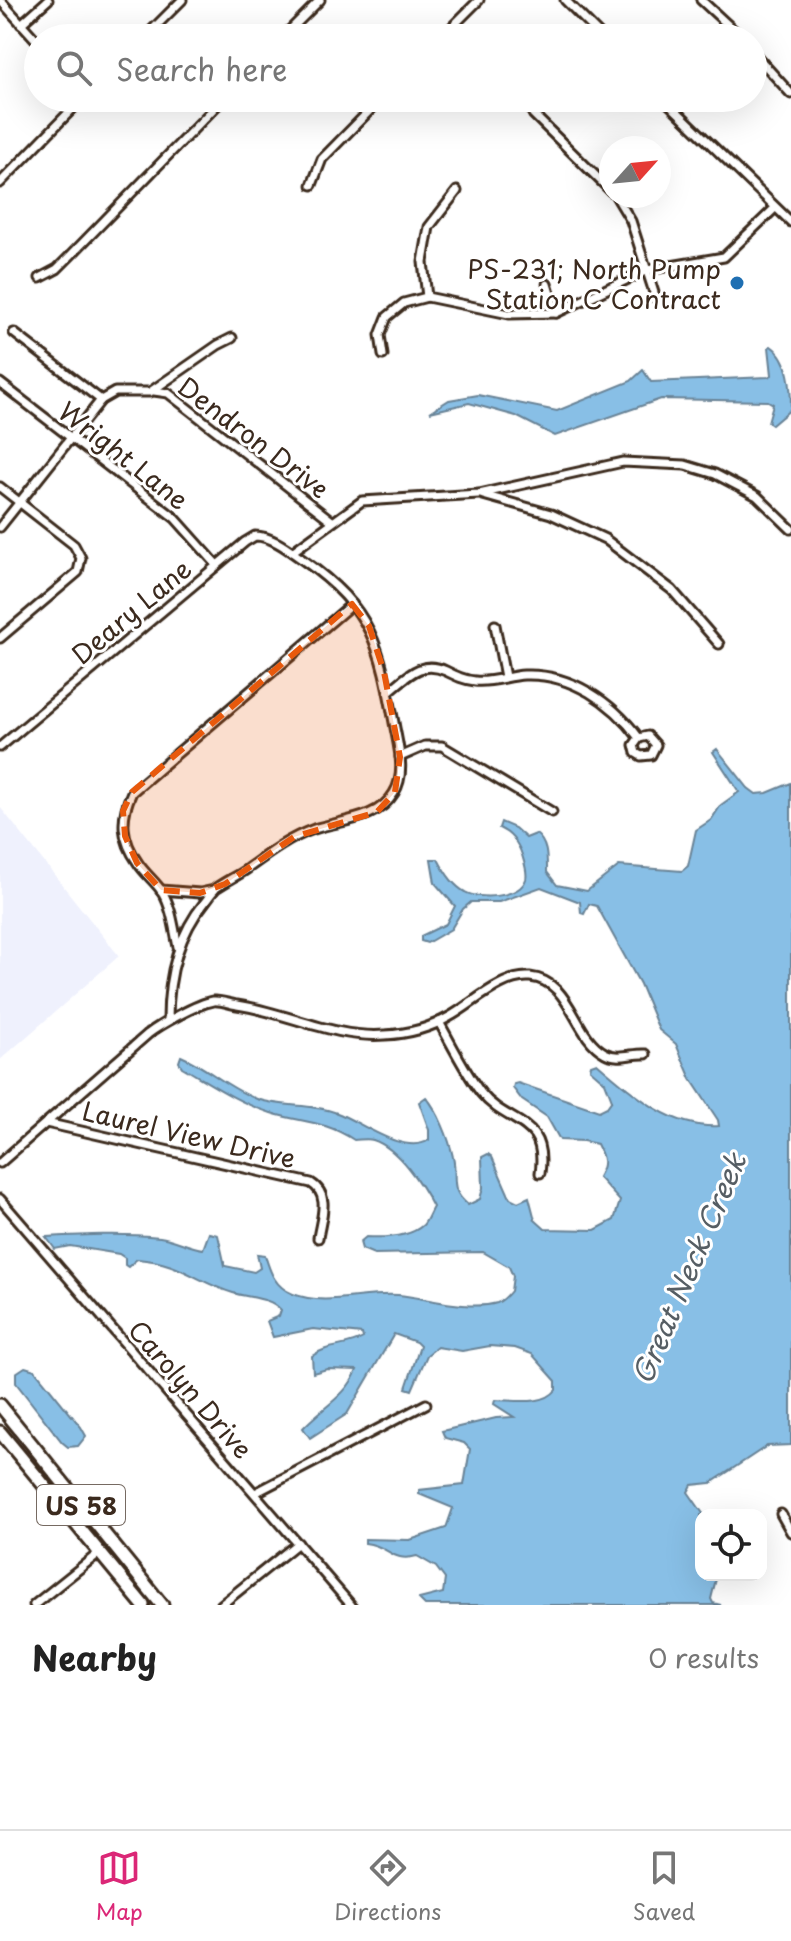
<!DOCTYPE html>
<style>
body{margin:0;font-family:"Playpen Sans",sans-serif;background:#f2f2f2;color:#222}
.controls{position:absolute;right:24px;bottom:24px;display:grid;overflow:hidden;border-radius:16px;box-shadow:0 8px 32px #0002}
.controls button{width:72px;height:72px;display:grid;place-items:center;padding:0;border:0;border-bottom:2px solid #e0e0e0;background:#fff;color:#222;font:40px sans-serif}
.compass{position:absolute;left:599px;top:136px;width:72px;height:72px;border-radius:50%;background:#fff;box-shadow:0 8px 32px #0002;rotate:63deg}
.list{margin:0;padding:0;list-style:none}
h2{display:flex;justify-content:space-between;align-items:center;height:104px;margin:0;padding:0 32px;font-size:34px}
h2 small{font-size:26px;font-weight:400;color:#767676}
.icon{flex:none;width:44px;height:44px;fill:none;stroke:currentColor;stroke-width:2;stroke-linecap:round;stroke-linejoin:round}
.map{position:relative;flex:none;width:791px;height:1605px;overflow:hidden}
.search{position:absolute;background:#fff;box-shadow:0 8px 32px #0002;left:24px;right:24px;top:24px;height:88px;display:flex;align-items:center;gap:20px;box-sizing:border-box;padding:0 28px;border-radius:44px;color:#767676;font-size:30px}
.sheet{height:224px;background:#fff}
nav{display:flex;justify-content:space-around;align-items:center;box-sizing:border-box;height:112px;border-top:2px solid #e0e0e0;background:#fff;font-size:22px;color:#767676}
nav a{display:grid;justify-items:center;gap:4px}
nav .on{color:#db2777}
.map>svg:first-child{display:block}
.built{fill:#eff1fd}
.water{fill:#88bfe6;stroke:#698396;stroke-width:2}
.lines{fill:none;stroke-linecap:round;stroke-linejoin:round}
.minor-casing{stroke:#3b2a1e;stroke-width:13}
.primary-casing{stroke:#3b2a1e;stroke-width:17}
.minor{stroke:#fff;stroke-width:7}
.primary{stroke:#fff;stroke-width:11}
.marked{fill:#e8590c;fill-opacity:0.2;stroke:#e8590c;stroke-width:6;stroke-dasharray:16 10;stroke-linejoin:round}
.poi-dot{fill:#1f6fb2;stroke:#fff;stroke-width:3}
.labels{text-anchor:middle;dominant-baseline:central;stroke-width:6;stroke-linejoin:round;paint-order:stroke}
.shield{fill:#fff;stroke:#766a62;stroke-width:2}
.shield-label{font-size:24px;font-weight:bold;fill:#3b2a1e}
.poi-label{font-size:26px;fill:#3b2a1e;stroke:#fff;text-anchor:end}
.street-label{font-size:26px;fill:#3b2a1e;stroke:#fff}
.water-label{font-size:28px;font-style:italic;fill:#565e64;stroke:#fff}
</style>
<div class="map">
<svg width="791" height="1605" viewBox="0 0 791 1605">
<rect width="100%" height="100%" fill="#fff"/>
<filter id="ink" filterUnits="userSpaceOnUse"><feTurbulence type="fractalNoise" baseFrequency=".0125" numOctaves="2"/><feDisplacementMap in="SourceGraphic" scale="16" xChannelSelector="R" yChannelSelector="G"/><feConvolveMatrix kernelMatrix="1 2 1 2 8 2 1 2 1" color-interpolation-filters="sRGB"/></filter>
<g filter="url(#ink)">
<!-- built -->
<polygon class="built" points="0,807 119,956 0,1060"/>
<!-- water -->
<g class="water">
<path d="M771 346C790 359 791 389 791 409L772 425 768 422 773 404 768 401 661 399 555 436 516 416 469 403 430 412 449 400 478 395 557 411 631 381 643 370 651 382 768 377 772 375 769 347Z"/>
<path d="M717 749 748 788 756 794 767 793 791 783V1445L767 1446 711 1483 692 1485 688 1492 704 1515H701V1575H717L711 1599 713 1603 721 1605H425L419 1599 443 1593 445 1579 436 1567 417 1556C391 1563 391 1546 365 1543V1539L410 1540 446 1528 453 1508 419 1494V1490L464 1485 470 1449 464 1443 445 1438 442 1431 496 1418 514 1417 494 1404 495 1400C514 1400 544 1406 556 1390V1381L532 1354 515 1348 490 1346 462 1351 437 1347 427 1355 412 1390 406 1388 420 1346 416 1342 394 1334 347 1414 310 1438 303 1428C320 1409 348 1395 357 1370L327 1369 313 1373 312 1356C328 1344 346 1348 363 1338L362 1334 313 1329 273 1337 267 1321 279 1316 281 1310C270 1297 249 1298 233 1293 196 1282 181 1262 137 1259L128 1267 125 1265V1258L119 1254 70 1246 55 1249 46 1237C84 1235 122 1233 160 1237 175 1239 188 1247 203 1249L209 1233 218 1235 225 1266 254 1272 260 1268 257 1254 265 1255C270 1272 275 1287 293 1294 327 1307 363 1292 398 1295 427 1298 468 1311 497 1303 502 1301 507 1296 511 1291L513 1276 509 1267 483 1252 374 1254 362 1249 360 1242 366 1237C383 1238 409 1238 423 1225 427 1221 430 1212 433 1207 422 1185 398 1148 373 1140 367 1138 360 1140 354 1140 323 1120 304 1123 271 1113 239 1103 211 1084 182 1067L179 1062 181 1056C207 1067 229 1089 257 1099 282 1108 312 1103 337 1113 361 1122 404 1156 429 1140V1130L419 1102 426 1097C438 1111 449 1138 453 1157 458 1178 448 1188 468 1205L480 1199 483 1188 482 1157 488 1154 492 1157 510 1198 518 1202 529 1197 535 1220 545 1229 595 1230 614 1220 620 1201 598 1177C606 1164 604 1158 597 1144L583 1141 560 1140 547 1117 522 1100 513 1088 514 1084 518 1083 599 1111 607 1107 612 1100 605 1082 590 1069 591 1065 597 1063C631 1092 670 1129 719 1126L718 1120 691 1079 676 1044 659 1030 640 984 597 906 589 904 584 914 581 913 580 902 541 887 499 902H471L463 909 451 929 427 943 421 941V936L446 924 455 906 435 883 431 859H438C444 871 452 885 465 892 479 900 520 898 526 879 528 872 524 862 522 855 518 843 510 833 499 828L501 822 515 828 526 838 536 834C548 843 547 859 547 872L557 885 587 891 619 866 682 871 688 866 696 830 711 820 721 805 739 792 713 752Z"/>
<polygon points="25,1367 35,1370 81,1427 86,1436 78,1446 68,1447 62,1442 16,1383 16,1373"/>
</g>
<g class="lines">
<defs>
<g id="minor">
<polyline points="0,0 38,42"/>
<polyline points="565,0 603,38"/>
<polyline points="701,0 742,38"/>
<polyline points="21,24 48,0"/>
<polyline points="144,38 182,0"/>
<polyline points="282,38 320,0"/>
<polyline points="441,38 479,0"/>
<polyline points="753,52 791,94"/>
<polyline points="663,98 791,222"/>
<polyline points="533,114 611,191"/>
<polyline points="0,183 83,98"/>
<polyline points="312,185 322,159 382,98"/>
<polyline points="616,196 631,221 656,299"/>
<polyline points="40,278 57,269 71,255 224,98"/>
<polyline points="547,284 556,313"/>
<polyline points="427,297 423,262 429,227 457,191"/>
<polyline points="14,333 101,400"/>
<polyline points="383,355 380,335 387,317 404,303 427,297 509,314 556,313 647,270 724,257 775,208"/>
<polyline points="0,383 175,518 217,565"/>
<polyline points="154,391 168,393 332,521"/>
<polyline points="0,487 74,545 81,558 78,572 0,638"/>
<polyline points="483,495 551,514 605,539 672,590 719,644"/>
<polyline points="0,527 101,400 115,392 150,392 218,345 232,338"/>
<polyline points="292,552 362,501 479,494 623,462 685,465 715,474 757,496 791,529"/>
<polyline points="495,625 505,677"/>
<path d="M388 692C407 677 421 659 446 671 456 676 464 680 475 681 491 683 508 676 524 675 571 673 612 702 639 738L648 736 656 745 651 755 641 756 636 753 634 745 639 738"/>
<path d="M0 747 245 542 255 536C272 536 289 550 303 560 374 610 380 647 395 728 399 749 406 774 394 793 378 820 342 820 314 829 289 838 269 853 247 869 237 876 226 881 216 888 212 892 209 897 205 902 177 936 168 977 168 1020"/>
<polyline points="400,757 425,746 442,746 552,812"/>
<polyline points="161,890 200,893 214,890"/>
<path d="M178 947C174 929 172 909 163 893 156 882 145 874 138 863 121 839 120 818 132 792L352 604"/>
<path d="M439 1022C452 1045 465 1072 481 1093 507 1126 548 1117 540 1173"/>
<path d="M46 1123 311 1183C331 1195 321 1218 318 1238"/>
<path d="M0 1163 148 1034C161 1024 197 1004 213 1001 220 1000 230 1004 237 1005 287 1012 333 1039 385 1035 407 1034 430 1028 449 1017 473 1004 501 975 530 977 572 981 573 1036 605 1053 618 1060 633 1053 646 1054"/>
<polyline points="0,1199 351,1605"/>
<polyline points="255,1493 426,1404"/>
<polyline points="781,1514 791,1532"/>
<polyline points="34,1605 99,1553"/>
<polyline points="221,1605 298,1543"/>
</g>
<g id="primary">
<polyline points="0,1405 162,1605"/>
<polyline points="0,1432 143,1605"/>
</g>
</defs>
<!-- minor casing -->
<use href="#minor" class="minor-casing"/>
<!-- primary casing -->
<use href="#primary" class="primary-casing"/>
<!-- minor -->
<use href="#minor" class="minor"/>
<!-- primary -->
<use href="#primary" class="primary"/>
</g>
</g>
<!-- marked area -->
<path class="marked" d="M352 604 369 626 384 672 400 757 395 792 377 812 294 837 225 884 200 893 161 890 137 863 125 836 123 811 132 792Z"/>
<!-- markers -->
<circle class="poi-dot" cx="737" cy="283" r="8"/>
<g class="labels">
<!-- shield labels -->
<rect class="shield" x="37" y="1485" width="88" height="40" rx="6"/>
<g class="shield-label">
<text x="81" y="1505">US 58</text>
</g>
<!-- poi labels -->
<g class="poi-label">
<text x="721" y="268">PS-231; North Pump<tspan x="721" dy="30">Station C Contract</tspan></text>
</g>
<!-- street labels -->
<g class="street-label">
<text transform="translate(254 437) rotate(37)">Dendron Drive</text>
<text transform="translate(124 455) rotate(38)">Wright Lane</text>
<text transform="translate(131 611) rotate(-40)">Deary Lane</text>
<text transform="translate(189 1134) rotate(13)">Laurel View Drive</text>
<text transform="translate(191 1389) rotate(49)">Carolyn Drive</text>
</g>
<!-- water labels -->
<g class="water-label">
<text transform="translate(688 1268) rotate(-67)">Great Neck Creek</text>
</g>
</g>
</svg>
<div class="controls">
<button><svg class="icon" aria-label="locate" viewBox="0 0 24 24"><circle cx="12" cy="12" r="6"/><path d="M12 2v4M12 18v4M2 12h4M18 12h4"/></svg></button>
</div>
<svg class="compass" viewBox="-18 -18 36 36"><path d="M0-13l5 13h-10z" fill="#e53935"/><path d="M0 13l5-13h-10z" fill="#767676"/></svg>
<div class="search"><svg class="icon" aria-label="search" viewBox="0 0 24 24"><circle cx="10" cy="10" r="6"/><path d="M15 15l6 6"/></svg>Search here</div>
</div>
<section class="sheet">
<h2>Nearby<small>0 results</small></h2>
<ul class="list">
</ul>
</section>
<nav>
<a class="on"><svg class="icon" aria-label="map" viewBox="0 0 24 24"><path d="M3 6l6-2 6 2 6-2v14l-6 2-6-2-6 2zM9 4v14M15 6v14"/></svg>Map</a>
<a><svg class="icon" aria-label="directions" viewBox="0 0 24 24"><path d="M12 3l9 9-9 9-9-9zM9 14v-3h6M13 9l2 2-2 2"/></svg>Directions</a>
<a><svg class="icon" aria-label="saved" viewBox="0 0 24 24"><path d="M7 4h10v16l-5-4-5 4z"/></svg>Saved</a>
</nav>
